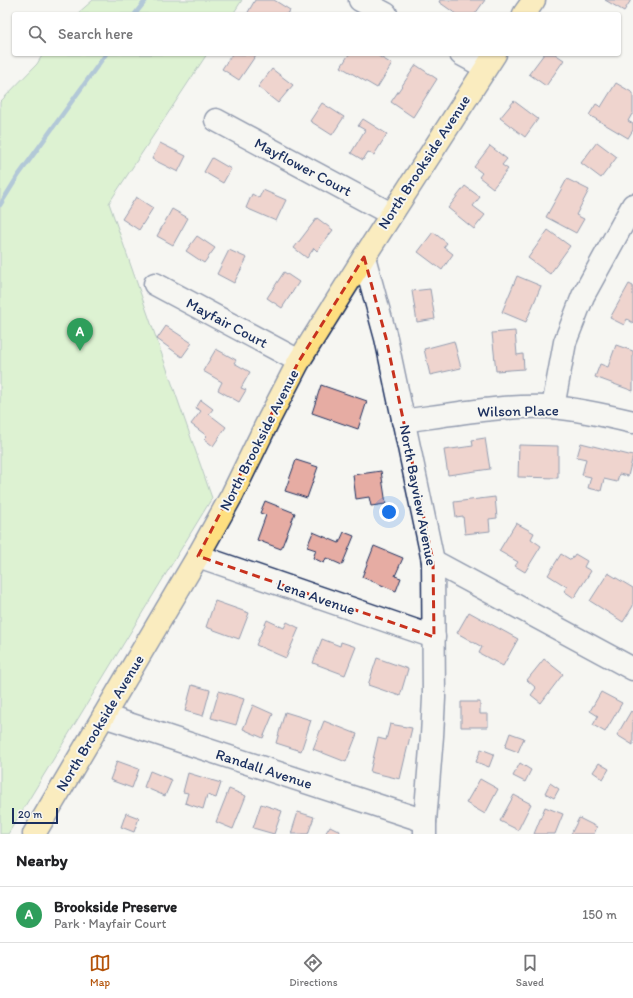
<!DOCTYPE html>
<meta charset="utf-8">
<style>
body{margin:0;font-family:Itim,sans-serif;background:#f6f6f6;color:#202124}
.scale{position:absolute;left:12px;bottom:10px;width:46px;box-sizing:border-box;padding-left:4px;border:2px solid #1b2f5e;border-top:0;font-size:11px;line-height:14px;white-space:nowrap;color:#1b2f5e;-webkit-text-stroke:3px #f6f6f2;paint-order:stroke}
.you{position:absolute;left:389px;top:512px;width:14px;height:14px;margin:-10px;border:3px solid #fff;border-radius:50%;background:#1a73e8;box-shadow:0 0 0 6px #1a73e833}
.badge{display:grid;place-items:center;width:26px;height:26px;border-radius:50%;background:#b45309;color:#fff;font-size:13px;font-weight:700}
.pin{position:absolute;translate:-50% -33px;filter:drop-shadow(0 1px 2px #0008)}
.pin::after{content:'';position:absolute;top:21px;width:14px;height:12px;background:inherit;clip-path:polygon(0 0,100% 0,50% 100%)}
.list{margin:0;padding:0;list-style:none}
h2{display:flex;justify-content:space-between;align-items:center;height:52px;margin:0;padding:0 16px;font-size:17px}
h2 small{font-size:13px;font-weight:400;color:#757577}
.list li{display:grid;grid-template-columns:26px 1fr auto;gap:12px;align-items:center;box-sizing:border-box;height:56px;padding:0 16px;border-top:1px solid #e0e0e0}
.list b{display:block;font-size:15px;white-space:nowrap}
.list p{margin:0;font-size:13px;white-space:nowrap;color:#757577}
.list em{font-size:13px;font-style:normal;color:#757577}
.icon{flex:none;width:22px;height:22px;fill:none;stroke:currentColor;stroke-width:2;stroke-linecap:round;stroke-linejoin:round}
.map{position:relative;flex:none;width:633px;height:834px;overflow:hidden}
.search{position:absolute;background:#fff;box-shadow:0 1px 3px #0004;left:12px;right:12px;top:12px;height:44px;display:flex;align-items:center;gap:10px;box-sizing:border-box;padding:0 14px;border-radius:4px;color:#757577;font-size:15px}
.sheet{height:108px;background:#fff}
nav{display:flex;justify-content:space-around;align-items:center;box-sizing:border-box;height:56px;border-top:1px solid #e0e0e0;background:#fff;font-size:11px;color:#757577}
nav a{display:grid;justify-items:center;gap:2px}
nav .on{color:#b45309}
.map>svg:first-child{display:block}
.green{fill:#bfedac;stroke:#6d8e85}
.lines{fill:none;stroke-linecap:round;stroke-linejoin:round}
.stream{stroke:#6190b6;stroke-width:4.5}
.building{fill:#e6aca3;stroke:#1b2f5e}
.minor-casing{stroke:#1b2f5e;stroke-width:25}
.major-casing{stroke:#1b2f5e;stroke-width:25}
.minor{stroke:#f6f6f2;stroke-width:22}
.major{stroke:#fedf80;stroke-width:22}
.marked{fill:none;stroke:#c8321e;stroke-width:3;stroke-dasharray:8 5;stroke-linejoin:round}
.labels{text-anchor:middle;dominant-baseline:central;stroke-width:4;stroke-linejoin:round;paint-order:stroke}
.street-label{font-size:15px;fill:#1b2f5e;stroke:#f6f6f2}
</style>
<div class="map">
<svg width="633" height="834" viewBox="0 0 633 834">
<rect width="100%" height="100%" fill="#f6f6f2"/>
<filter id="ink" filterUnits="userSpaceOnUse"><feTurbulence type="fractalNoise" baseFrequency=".025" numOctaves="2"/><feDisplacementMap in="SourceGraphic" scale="8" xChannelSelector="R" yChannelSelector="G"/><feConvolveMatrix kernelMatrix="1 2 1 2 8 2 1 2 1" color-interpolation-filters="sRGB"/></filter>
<g filter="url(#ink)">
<g class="green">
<path d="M93 0H242L233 14H77Z"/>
<path d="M43 54H207L109 203 212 498 8 834H0V102L37 64Z"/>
</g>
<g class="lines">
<g class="stream">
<path d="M135 14 146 0"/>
<path d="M0 205 18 176 106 54"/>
</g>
</g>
<g class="building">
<path d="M255 0H274L290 10 288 14H247Z"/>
<path d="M440 0H485L475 14H456L439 2Z"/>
<path d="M605 0H631L624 11Z"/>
<path d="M232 54 256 55 239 80 222 69Z"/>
<path d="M349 54H375L392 64 377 88 341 67Z"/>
<path d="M544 54H555L564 60 546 86 529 74Z"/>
<path d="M416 65 437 79 413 117 391 102Z"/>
<path d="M272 69 293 85 278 103 258 87Z"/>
<path d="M616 83 633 93V114H632L628 121 633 124V130L628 138 589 115 596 104 601 107Z"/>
<path d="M514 101 538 119 525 137 500 118Z"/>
<path d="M322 103 344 117 332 135 310 121Z"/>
<path d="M363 119 387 134 374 155 368 152 363 160 351 153 365 130 358 126Z"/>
<path d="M597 142 617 157 601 178 581 163Z"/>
<path d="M160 143 186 156 178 172 152 159Z"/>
<path d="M490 146 507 159 502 165 508 169 493 188 479 177 482 173 474 167Z"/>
<path d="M212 158 231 169 223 183 204 172Z"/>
<path d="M567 179 589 190 576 215 584 219 576 233 546 217Z"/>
<path d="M465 186 480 197 473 206 485 215 474 229 448 208Z"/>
<path d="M263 190 286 200 276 221 246 208 252 194 259 198Z"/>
<path d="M136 197 153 208 139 230 122 219Z"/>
<path d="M172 209 188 218 173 245 157 236Z"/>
<path d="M317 218 333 230 317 251 314 248 307 258 294 248Z"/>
<path d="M548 230 570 246 550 274 528 258Z"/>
<path d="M433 232 447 243 444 247 453 254 442 270 418 252Z"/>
<path d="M197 236 215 248 204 263 186 251Z"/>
<path d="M229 250 247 258 234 283 217 274Z"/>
<path d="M284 272 299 282 282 308 267 298Z"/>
<path d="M517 276 541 286 526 322 502 312Z"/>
<path d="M629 284 633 286V323L627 319 624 325 610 318Z"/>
<path d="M430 289 435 319 417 322 412 291Z"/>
<path d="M166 326 192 343 182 357 157 339Z"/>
<path d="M515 331 517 355 523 354 524 369 496 371 492 333Z"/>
<path d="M454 341 461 368 430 375 424 349Z"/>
<path d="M616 345 633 351V391L595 377 600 364 608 367Z"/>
<path d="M216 349 236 360 234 363 250 372 241 388 246 390 239 402 218 390 222 382 203 371Z"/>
<path d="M321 385 367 401 358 429 312 413Z"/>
<path d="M201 400 213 409 209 414 226 427 213 446 204 439 207 436 191 424 201 411 196 408Z"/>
<path d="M485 438 490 469 448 475 444 450 473 446 472 440Z"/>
<path d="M581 443 633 456 628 476 619 474 617 482 604 479 601 491 588 488 591 477 582 475 586 459 577 457Z"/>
<path d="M519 445 558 446V478L518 477Z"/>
<path d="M296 460 318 467 307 498 285 491Z"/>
<path d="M381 471 386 504 371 506 369 497 356 499 353 475Z"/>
<path d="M495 497 497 518 489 519 490 531 465 534 463 516 456 517 454 502Z"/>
<path d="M265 501 295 513 281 549 257 540 266 515 260 513Z"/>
<path d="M516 523 534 533 531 539 541 546 525 572 515 566 518 562 499 551Z"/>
<path d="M313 532 339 543 344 532 354 536 342 565 326 558 324 563 313 558 316 550 307 547Z"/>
<path d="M374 546 403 558 395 576 401 578 396 591 362 577Z"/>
<path d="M561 554 571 560 575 554 587 561 584 567 591 571 574 598 564 591 567 587 548 575Z"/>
<path d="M608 573 633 588V606L623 622 590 601Z"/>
<path d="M215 601 249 613 239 639 206 627Z"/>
<path d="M469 612 518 639 503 666 479 653 482 647 457 633Z"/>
<path d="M267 620 284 628 287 622 299 628 286 658 256 645Z"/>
<path d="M322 639 340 646 341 642 356 647 345 675 313 663Z"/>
<path d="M377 658 408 669 400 696 368 685Z"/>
<path d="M544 659 563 674 541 703 531 695 536 688 527 680Z"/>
<path d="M192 685 210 690 203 716 185 711Z"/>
<path d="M219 691 244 699 236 725 211 718Z"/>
<path d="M601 692 622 703 605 732 593 725 598 716 590 711Z"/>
<path d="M461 702H480V714H488V727H461Z"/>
<path d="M253 705 273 714 263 738 243 729Z"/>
<path d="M631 711 633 713V745L617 735Z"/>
<path d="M285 712 311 720 301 751 276 743Z"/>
<path d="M324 721 357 734 346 762 313 749Z"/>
<path d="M390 724 412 728 400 779 370 772 378 738 386 740Z"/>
<path d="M510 733 524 738 518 752 505 747Z"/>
<path d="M481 749 494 754 489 767 476 762Z"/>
<path d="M117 761 139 769 132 788 110 780Z"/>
<path d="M520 763 531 770 525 782 513 776Z"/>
<path d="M599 763 609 769 603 779 593 772Z"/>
<path d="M150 771 172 780 165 796 144 787Z"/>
<path d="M188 773 221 783 216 798 207 795 203 809 185 803 188 793 183 792Z"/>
<path d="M480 779 498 789 485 814 466 803Z"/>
<path d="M550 783 559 789 554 798 545 793Z"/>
<path d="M229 789 246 796 233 829 216 822Z"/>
<path d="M514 795 531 804 518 830 500 821Z"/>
<path d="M261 804 282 811 274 834 253 828Z"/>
<path d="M545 807 563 814 555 834H534Z"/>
<path d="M298 812 314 817 308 834H291Z"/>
<path d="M126 813 139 818 134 832 121 827Z"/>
<path d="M579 818 597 827 594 834H571Z"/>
<path d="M330 826 340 831 339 834H325Z"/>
</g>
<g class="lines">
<g class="minor-casing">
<g id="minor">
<path d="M360 0 386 14"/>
<path d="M461 54 485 67"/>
<path d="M216 120 391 214"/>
<path d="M364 257 386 338 433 561 434 698 432 736 425 821V834"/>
<path d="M155 284 299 361"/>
<path d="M553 407 565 342 583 296 633 205"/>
<path d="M403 421C453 414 502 405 552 407 577 409 608 416 633 422"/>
<path d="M198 556 434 637"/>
<path d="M433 561 633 669"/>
<path d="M104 716 425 821"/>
</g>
</g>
<g class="major-casing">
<g id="major">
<path d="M524 14 534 0"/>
<path d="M34 834 198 556 232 495 268 421 299 361 364 257 495 54"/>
</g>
</g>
<use href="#minor" class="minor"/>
<use href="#major" class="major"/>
</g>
</g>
<path d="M0 0H633V834H0ZM364 257 386 338 433 561 434 637 198 556 299 361Z" fill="#f6f6f2" fill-opacity=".55" fill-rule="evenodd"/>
<path class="marked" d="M364 257 386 338 433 561 434 637 198 556 299 361Z"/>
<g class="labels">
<g class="street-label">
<text transform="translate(424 162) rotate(-57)">North Brookside Avenue</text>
<text transform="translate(303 167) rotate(28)">Mayflower Court</text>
<text transform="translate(227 323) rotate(28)">Mayfair Court</text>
<text transform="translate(518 411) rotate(-1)">Wilson Place</text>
<text transform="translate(259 440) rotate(-63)">North Brookside Avenue</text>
<text transform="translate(418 495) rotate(79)">North Bayview Avenue</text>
<text transform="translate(316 597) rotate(19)">Lena Avenue</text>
<text transform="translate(100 723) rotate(-59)">North Brookside Avenue</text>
<text transform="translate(264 769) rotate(18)">Randall Avenue</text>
</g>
</g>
</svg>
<div class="scale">20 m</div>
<div class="you"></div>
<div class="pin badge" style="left:80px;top:351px;background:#2e9e5b">A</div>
<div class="search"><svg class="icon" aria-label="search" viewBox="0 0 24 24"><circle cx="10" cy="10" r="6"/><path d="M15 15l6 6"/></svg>Search here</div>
</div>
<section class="sheet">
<h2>Nearby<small></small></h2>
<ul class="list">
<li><span class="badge" style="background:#2e9e5b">A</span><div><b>Brookside Preserve</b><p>Park · Mayfair Court</p></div><em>150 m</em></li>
</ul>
</section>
<nav>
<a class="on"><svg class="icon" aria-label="map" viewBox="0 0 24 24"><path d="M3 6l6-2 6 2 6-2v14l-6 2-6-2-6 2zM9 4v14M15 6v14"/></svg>Map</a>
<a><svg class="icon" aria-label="directions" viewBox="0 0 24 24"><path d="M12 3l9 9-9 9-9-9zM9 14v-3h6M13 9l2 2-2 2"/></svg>Directions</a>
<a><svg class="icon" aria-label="saved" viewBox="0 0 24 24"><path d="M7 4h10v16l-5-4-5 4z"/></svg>Saved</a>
</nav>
